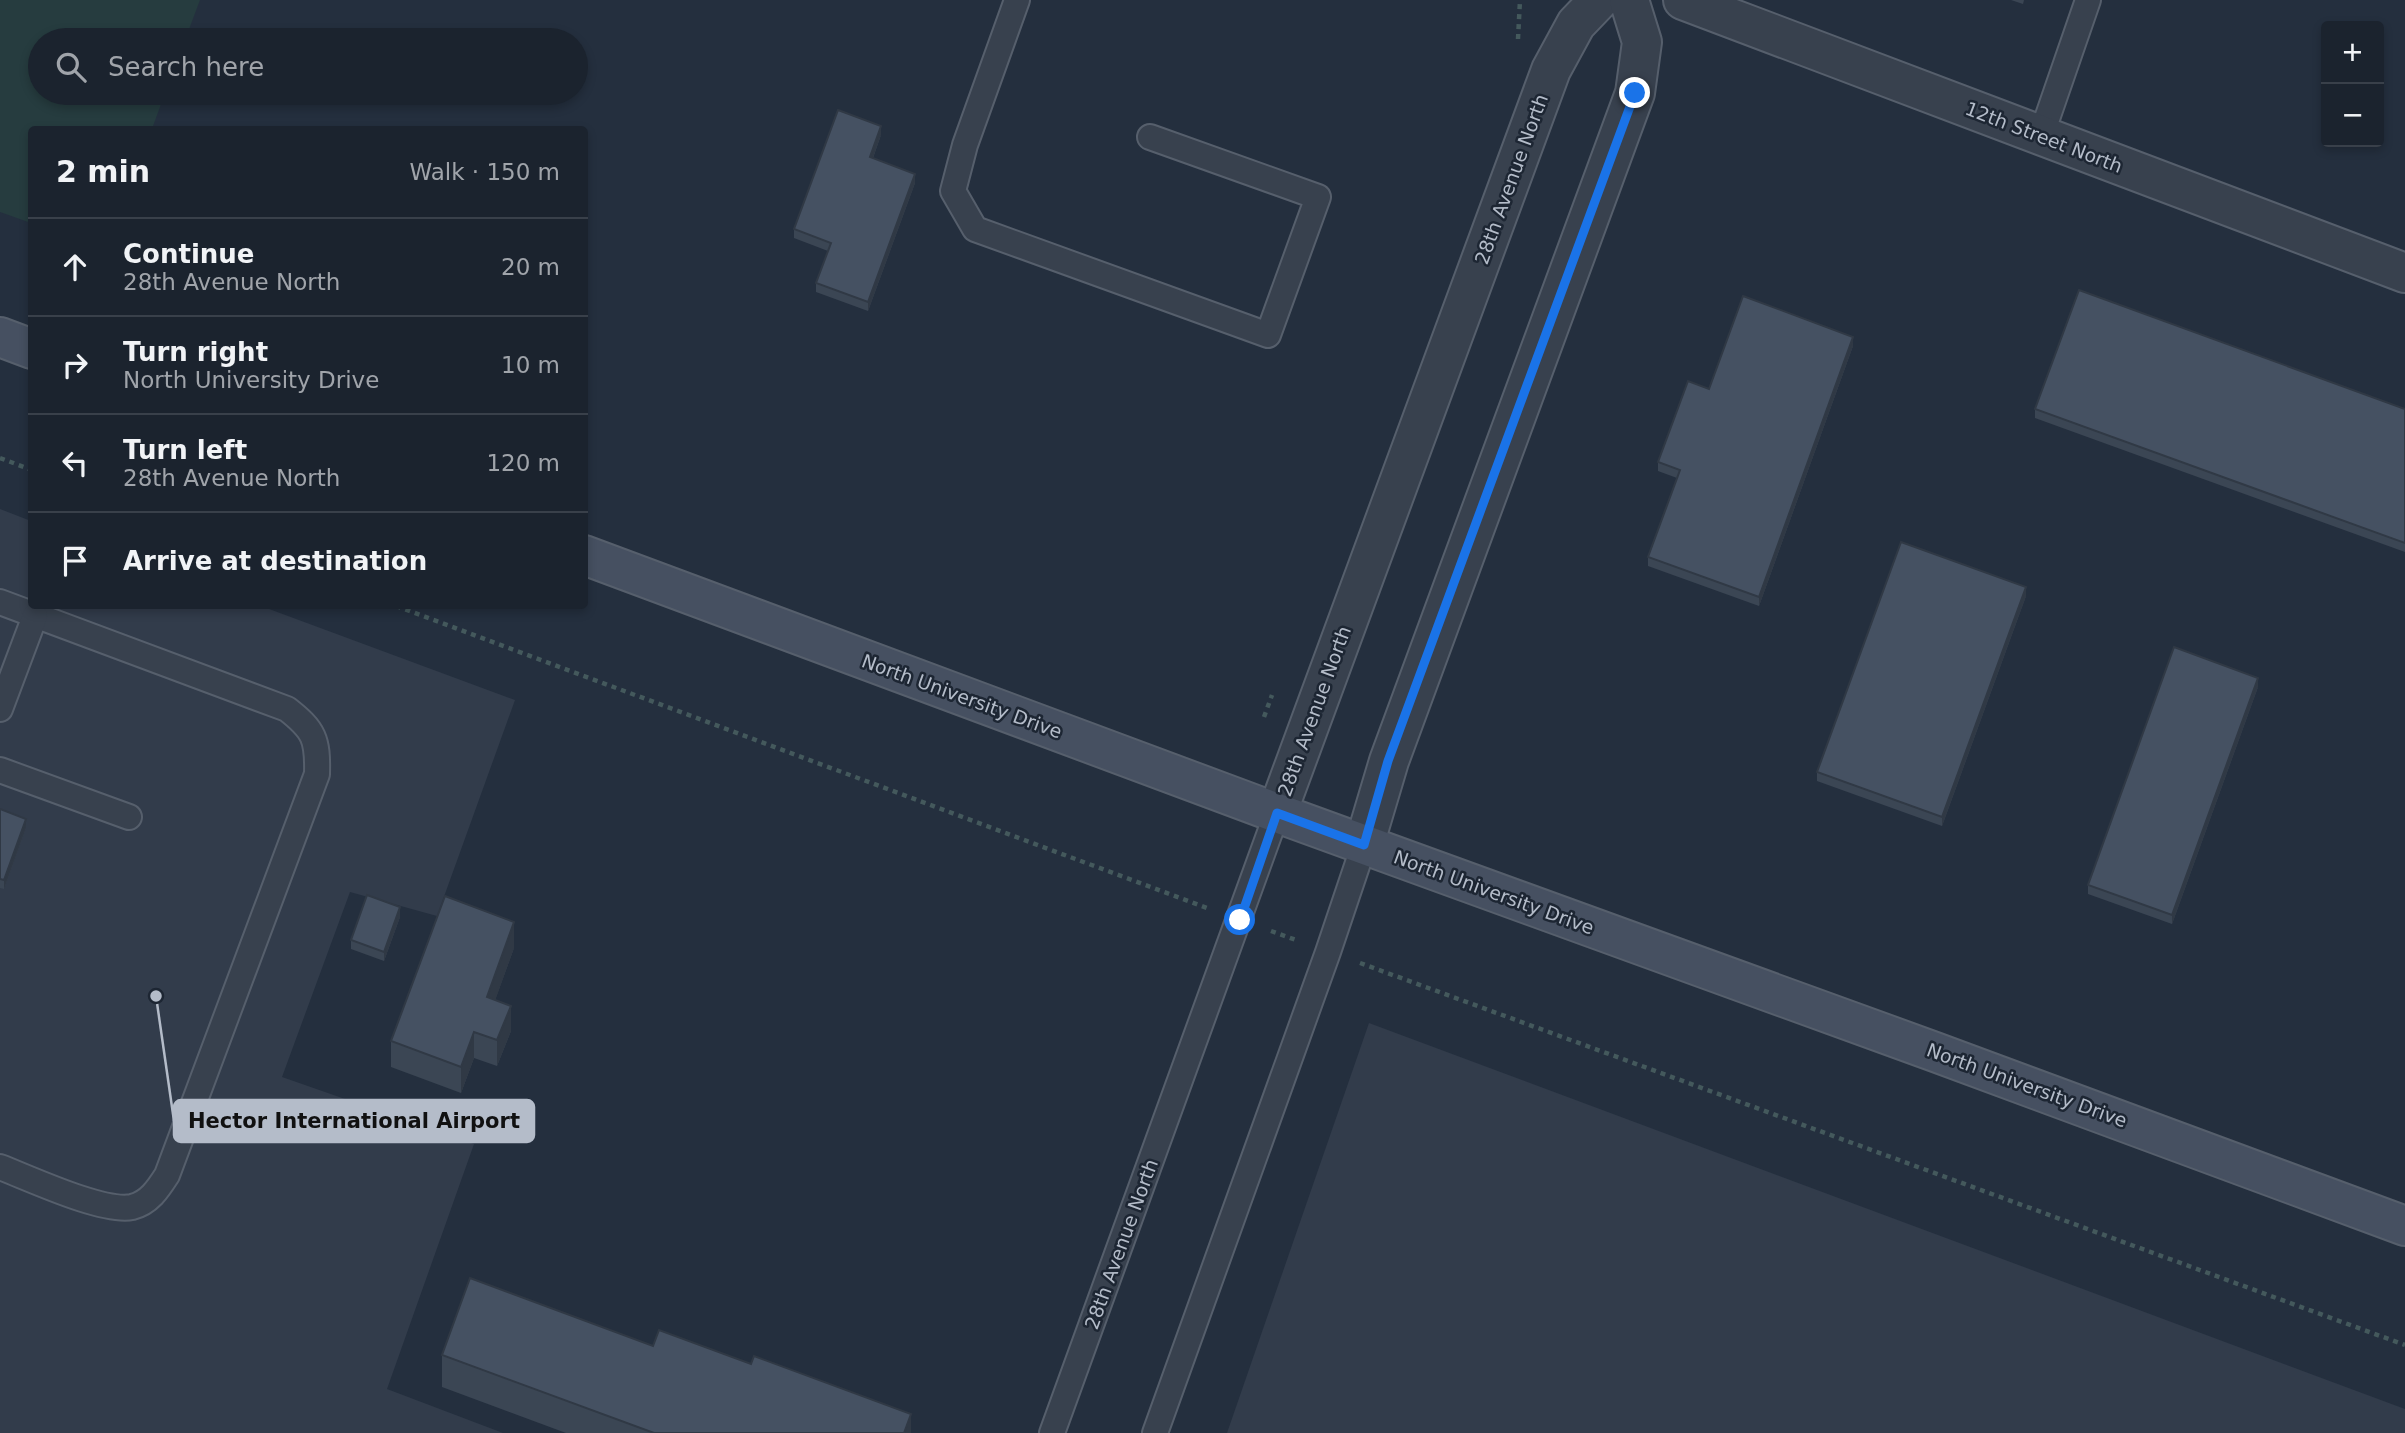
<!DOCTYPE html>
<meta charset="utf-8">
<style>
body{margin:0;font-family:"DejaVu Sans",sans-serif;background:#242b36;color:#f1f3f6}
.controls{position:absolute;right:21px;top:21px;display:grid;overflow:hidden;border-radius:7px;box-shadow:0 4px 10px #0003}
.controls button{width:63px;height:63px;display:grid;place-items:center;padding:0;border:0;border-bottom:2px solid #39404a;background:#1b232e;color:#f1f3f6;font:35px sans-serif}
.stop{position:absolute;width:21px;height:21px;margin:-16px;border:5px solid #1a73e8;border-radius:50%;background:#fff}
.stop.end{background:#1a73e8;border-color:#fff;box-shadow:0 2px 7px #0008}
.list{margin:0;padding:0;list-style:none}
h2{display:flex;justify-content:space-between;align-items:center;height:91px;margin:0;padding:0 28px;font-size:30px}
h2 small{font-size:23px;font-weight:400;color:#a0a4aa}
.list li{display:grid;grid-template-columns:46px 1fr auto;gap:21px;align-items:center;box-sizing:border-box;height:98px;padding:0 28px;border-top:2px solid #39404a}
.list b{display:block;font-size:26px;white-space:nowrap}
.list p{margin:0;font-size:23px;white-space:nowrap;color:#a0a4aa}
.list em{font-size:23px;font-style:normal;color:#a0a4aa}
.icon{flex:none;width:38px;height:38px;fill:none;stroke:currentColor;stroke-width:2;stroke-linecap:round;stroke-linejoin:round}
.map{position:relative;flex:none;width:2405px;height:1433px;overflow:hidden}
.search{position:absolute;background:#1b232e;box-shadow:0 4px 10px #0003;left:28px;top:28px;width:560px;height:77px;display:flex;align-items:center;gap:18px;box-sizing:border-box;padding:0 24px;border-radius:38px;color:#a0a4aa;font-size:26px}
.panel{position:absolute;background:#1b232e;box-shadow:0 4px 10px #0003;left:28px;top:126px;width:560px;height:483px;border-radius:7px}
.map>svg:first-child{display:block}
.airport{fill:#323c4b}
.green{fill:#263c3f}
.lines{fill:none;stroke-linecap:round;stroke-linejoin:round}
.lane-casing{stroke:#565f6c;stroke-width:28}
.street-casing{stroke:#565f6c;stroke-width:42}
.secondary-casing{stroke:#565f6c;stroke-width:42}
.path{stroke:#44595c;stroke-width:4.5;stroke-dasharray:5 5;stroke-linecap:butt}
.lane{stroke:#38414e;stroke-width:24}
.street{stroke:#38414e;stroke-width:38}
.secondary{stroke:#465061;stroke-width:38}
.wall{fill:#3b4654}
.shaded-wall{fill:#303945}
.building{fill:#455162;stroke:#303945;stroke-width:2}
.route{stroke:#1a73e8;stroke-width:9}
.labels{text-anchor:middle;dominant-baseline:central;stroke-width:5;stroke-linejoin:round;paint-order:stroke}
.street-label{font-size:19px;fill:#b4bcc9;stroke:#1d2633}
.leader{fill:none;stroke:#b4bcc9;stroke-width:2.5}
.callout-dot{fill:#b4bcc9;stroke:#1d2633;stroke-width:2.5}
.callout{fill:#b4bcc9;stroke:#b4bcc9;stroke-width:2.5}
.callout-label{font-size:21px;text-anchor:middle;font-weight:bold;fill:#111}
</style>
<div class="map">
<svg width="2405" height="1433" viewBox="0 0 2405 1433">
<rect width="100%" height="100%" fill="#242f3e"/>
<g class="airport">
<path d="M0 509 31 521 32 606H261L515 700 437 916 350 892 282 1077 474 1144 387 1389 503 1433H0Z"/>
<path d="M1369 1023 2405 1409V1433H1227Z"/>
</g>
<path class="green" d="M0 0H200L185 40H40V93H165L152 129 32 130 31 223 0 212Z"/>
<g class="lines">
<g class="lane-casing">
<g id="lane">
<path d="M1017 0 965 145 953 191 975 229 1268 335 1318 197 1150 137"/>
<path d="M2041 136 2088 0"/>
<path d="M0 602 287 709C314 730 318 739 317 774L167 1175C158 1189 149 1203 132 1207 103 1213 29 1178 0 1167"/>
<path d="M0 709 35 616"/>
<path d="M0 770 129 817"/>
<path d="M1052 1433 1277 813"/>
<path d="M1155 1433 1328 952 1364 845"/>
</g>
</g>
<g class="street-casing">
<g id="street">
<path d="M1683 0 2405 273"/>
<path d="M1277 813 1551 70 1576 24 1599 0"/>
<path d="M1364 845 1389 761 1635 93 1642 42 1629 0"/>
</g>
</g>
<g class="secondary-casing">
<g id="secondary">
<path d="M0 337 32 349"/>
<path d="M584 555 1277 813 1935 1052 2405 1226"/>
</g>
</g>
<g class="path">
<path d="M1518 39 1520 0"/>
<path d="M0 458 32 470"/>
<path d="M396 606 1207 908"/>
<path d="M1264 717 1272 695"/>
<path d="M1271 931 1296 940"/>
<path d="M1360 963 2405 1345"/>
</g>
<use href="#lane" class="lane"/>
<use href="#street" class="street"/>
<use href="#secondary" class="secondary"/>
</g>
<g class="wall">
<path d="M2011 0H2024L2023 4Z"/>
<path d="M881 135 873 158 915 183 868 311 816 292V283L828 251 794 238V229Z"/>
<path d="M1853 346 1759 606 1648 566V557L1677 478 1658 471V462L1709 389Z"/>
<path d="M2035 409H2405V552L2035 418Z"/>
<path d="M2026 596 1942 826 1817 781V772Z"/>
<path d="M2258 687 2172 924 2088 894V885Z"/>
<path d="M0 809 26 828 4 889 0 888Z"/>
<path d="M400 917 384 961 351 949V940Z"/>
<path d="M514 948 495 1000 511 1031 497 1066 474 1058 461 1093 391 1067V1041Z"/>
<path d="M653 1346 911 1433H566L442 1387V1355Z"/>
</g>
<g class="shaded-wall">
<path d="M881 126V135L870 166V157Z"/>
<path d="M915 174V183L868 311V302Z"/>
<path d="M1853 337V346L1759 606V597Z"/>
<path d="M2026 587V596L1942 826V817Z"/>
<path d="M2258 678V687L2172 924V915Z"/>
<path d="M26 819V828L4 889V880Z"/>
<path d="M400 907V917L384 961V952Z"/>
<path d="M514 922V948L487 1023V997Z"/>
<path d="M511 1006V1031L497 1066V1040Z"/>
<path d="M474 1032V1058L461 1093V1067Z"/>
<path d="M911 1414V1433H904Z"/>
</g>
<g class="building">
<path d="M838 110 881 126 870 157 915 174 868 302 816 283 831 243 794 229Z"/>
<path d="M2079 290 2405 409V543L2035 409Z"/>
<path d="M1743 296 1853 337 1759 597 1648 557 1680 470 1658 462 1688 381 1709 389Z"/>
<path d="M1901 542 2026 587 1942 817 1817 772Z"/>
<path d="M2174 647 2258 678 2172 915 2088 885Z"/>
<path d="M0 809 26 819 4 880 0 879Z"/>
<path d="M367 895 400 907 384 952 351 940Z"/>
<path d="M445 896 514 922 487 997 511 1006 497 1040 474 1032 461 1067 391 1041Z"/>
<path d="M470 1278 653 1346 659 1330 751 1364 754 1356 911 1414 904 1433H654L442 1355Z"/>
</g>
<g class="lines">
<path class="route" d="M1240 920 1277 813 1364 845 1388 761 1635 93"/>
</g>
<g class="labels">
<g class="street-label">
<text transform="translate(2044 137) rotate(21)">12th Street North</text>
<text transform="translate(1511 179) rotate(-70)">28th Avenue North</text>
<text transform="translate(962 696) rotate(20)">North University Drive</text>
<text transform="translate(1314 711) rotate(-70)">28th Avenue North</text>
<text transform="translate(1494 892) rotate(20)">North University Drive</text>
<text transform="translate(2027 1085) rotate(20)">North University Drive</text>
<text transform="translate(1121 1244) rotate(-70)">28th Avenue North</text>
</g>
</g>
<path class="leader" d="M156 996L174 1121"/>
<circle class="callout-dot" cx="156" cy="996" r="7"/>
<rect class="callout" x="174" y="1100" width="360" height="42" rx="7"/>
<g class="callout-label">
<text x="354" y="1128">Hector International Airport</text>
</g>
</svg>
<div class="controls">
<button>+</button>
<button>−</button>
</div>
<div class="stop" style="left:1240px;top:920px"></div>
<div class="stop end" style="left:1635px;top:93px"></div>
<div class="search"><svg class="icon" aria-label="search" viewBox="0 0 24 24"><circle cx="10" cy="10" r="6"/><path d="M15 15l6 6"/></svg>Search here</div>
<section class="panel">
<h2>2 min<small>Walk · 150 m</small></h2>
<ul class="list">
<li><svg class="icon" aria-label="ahead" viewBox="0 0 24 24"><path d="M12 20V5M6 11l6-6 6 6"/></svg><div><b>Continue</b><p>28th Avenue North</p></div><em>20 m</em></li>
<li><svg class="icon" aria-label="right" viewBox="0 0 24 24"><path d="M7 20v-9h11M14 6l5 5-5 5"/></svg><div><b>Turn right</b><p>North University Drive</p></div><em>10 m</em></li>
<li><svg class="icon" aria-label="left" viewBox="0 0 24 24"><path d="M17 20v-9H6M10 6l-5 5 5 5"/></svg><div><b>Turn left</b><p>28th Avenue North</p></div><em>120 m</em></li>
<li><svg class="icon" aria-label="arrive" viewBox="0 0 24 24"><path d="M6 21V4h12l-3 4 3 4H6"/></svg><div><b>Arrive at destination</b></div></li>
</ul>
</section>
</div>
